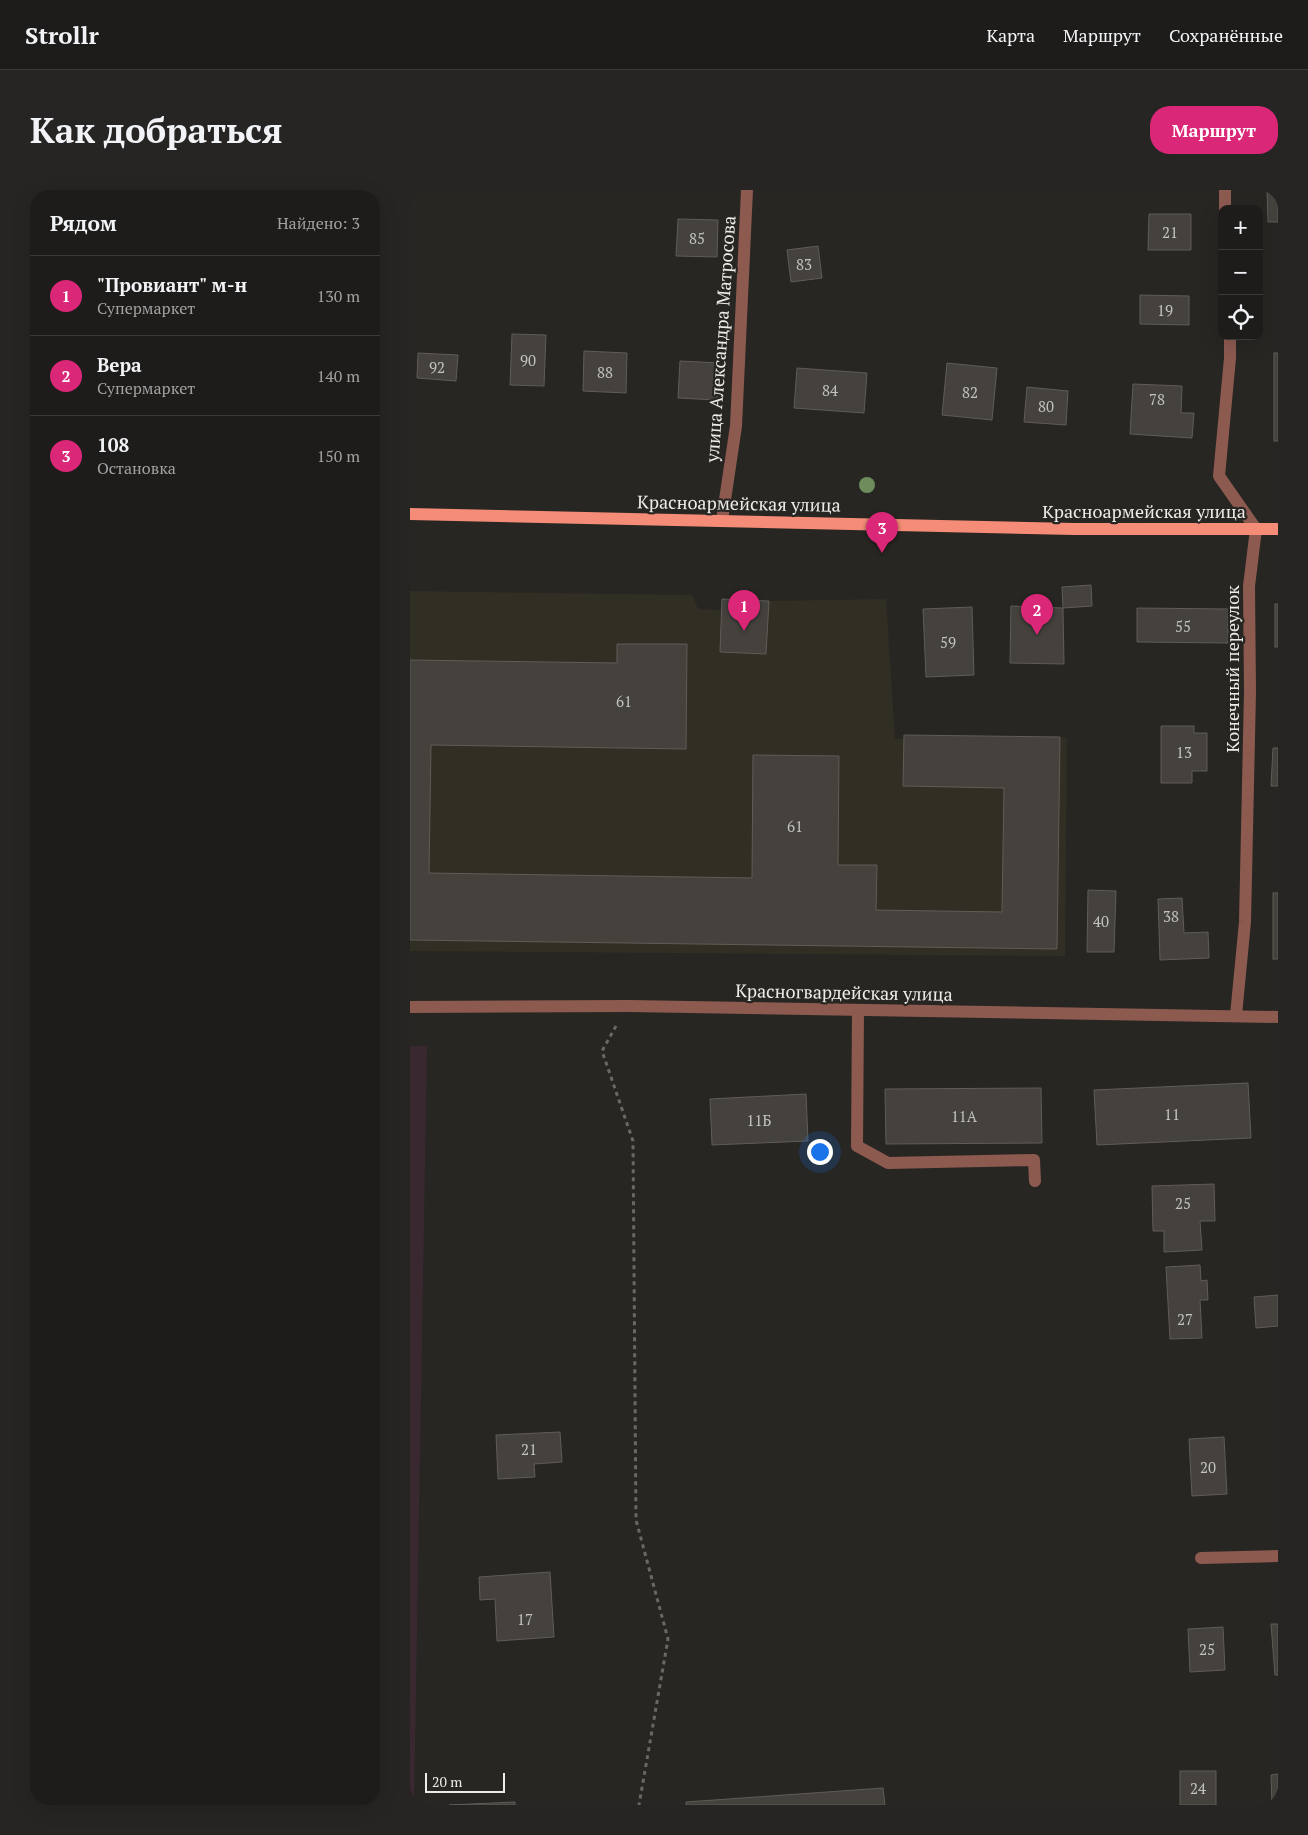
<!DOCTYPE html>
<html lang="ru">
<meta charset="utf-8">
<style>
body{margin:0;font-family:"PT Serif",serif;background:#262523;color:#f1f3f6}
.controls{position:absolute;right:15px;top:15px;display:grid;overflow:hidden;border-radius:10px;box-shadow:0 5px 20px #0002}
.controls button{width:45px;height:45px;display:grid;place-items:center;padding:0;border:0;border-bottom:1px solid #3c3a39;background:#1e1c1a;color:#f1f3f6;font:25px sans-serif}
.scale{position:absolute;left:15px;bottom:12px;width:80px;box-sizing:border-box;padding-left:5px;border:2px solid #edece9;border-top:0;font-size:14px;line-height:18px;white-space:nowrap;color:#edece9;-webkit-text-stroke:4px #282622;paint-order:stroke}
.you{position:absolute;left:409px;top:961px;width:18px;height:18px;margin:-12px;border:4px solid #fff;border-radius:50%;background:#1a73e8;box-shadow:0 0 0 8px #1a73e833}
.badge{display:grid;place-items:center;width:32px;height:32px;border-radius:50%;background:#db2777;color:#fff;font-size:16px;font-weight:700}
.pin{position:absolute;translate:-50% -41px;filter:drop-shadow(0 1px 2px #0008)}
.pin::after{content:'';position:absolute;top:26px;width:18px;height:15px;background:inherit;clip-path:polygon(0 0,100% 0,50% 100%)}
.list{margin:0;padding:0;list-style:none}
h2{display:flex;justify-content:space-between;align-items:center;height:65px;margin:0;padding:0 20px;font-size:21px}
h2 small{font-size:16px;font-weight:400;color:#a1a1a2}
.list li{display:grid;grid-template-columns:32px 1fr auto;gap:15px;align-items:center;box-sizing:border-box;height:80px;padding:0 20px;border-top:1px solid #3c3a39}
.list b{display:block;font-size:19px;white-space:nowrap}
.list p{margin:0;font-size:16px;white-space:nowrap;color:#a1a1a2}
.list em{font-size:16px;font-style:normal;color:#a1a1a2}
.icon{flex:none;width:28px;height:28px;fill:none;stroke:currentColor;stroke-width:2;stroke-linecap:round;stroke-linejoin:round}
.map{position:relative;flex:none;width:868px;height:1615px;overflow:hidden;border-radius:20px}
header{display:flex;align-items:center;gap:30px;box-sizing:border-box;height:70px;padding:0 25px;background:#1e1c1a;border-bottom:1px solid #3c3a39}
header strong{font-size:24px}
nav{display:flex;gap:28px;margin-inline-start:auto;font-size:18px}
.intro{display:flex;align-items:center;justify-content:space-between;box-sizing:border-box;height:120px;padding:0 30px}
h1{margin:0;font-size:35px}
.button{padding:12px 22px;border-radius:20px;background:#db2777;color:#fff;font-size:18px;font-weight:700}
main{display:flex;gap:30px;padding:0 30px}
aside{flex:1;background:#1e1c1a;border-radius:20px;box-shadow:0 5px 20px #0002}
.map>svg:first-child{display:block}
.built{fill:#312e24}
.education{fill:#392830}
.building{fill:#45423e;stroke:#605c58}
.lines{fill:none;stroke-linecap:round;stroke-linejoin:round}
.path{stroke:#6a6864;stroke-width:3;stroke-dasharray:4 4;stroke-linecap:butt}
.minor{stroke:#8d5a50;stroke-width:12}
.major{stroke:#f48c77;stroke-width:12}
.tree{fill:#6e8c5c}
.labels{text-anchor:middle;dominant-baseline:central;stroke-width:4.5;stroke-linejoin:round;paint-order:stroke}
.number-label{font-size:15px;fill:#c3c2be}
.street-label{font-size:18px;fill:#edece9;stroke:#282622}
</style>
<header>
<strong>Strollr</strong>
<nav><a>Карта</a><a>Маршрут</a><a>Сохранённые</a></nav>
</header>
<div class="intro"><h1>Как добраться</h1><a class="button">Маршрут</a></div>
<main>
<aside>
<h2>Рядом<small>Найдено: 3</small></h2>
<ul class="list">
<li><span class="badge">1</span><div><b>&quot;Провиант&quot; м-н</b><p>Супермаркет</p></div><em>130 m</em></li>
<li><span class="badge">2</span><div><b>Вера</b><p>Супермаркет</p></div><em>140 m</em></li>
<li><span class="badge">3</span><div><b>108</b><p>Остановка</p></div><em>150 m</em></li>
</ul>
</aside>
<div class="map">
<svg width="868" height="1615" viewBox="0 0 868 1615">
<rect width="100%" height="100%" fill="#282622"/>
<path class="built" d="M0 401 282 405 288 419 311 420 310 462 356 464 359 411 476 409 485 549 657 548 655 766 0 761Z"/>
<path class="education" d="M0 856H17L4 1615H0Z"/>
<g class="building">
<path d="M857 0H868V32H858Z"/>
<path d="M739 24H781V60H738Z"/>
<path d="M268 29 308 30 307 67 266 66Z"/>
<path d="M408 56 412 88 381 92 377 60Z"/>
<path d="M730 105 779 106V135L730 134Z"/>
<path d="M102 144 136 145 134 196 100 195Z"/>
<path d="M174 161 217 163 216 203 173 201Z"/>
<path d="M8 163 48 165 46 191 7 188Z"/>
<rect x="864" y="163" width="4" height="88"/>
<path d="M270 171 310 173 307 210 268 208Z"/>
<path d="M537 173 587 178 582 230 532 225Z"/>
<path d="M387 178 457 183 454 223 384 218Z"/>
<path d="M723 194 772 196 771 223H784L782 248 720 244Z"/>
<path d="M617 197 658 201 656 235 614 232Z"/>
<path d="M681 395 682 416 653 418 652 397Z"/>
<path d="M312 409 359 411 356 464 310 462Z"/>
<rect x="865" y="414" width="3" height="43"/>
<path d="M601 416 653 418 654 474 600 473Z"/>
<path d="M562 417 564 485 516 487 513 419Z"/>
<path d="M727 418 818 419V453L727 452Z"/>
<path d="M207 454H277L276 559 21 555 19 683 342 688 343 565 429 566 428 675H467L466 720 592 722 594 598 493 596 494 545 650 547 647 759 0 750V470L207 473Z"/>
<path d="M751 536H784V543H797V581H782V593H751Z"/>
<path d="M863 558H868V596H861Z"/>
<path d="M678 700 706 701 704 762H677Z"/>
<rect x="863" y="703" width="5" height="66"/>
<path d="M772 708 774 743 798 742 799 768 750 770 748 709Z"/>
<path d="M838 893 841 948 687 955 684 900Z"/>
<path d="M631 898 632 953 476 954 475 899Z"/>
<path d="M396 904 398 951 302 955 300 909Z"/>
<path d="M804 994 805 1031H790L792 1060 754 1062V1041H743L742 996Z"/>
<path d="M790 1075 791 1091 797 1090 798 1110H790L792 1148 760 1149 756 1077Z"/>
<path d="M868 1105V1136L846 1138 844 1107Z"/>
<path d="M150 1242 152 1272 124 1274 125 1287 88 1289 86 1245Z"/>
<path d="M814 1247 817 1304 782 1306 779 1249Z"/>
<path d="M140 1382 144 1447 87 1451 85 1409 70 1410 69 1387Z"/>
<path d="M861 1434H868V1485H865Z"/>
<path d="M813 1437 815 1480 780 1482 778 1439Z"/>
<rect x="770" y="1581" width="36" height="34"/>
<path d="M868 1584V1615H862L861 1585Z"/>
<path d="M473 1598 475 1615H276V1612Z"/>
<path d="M105 1612V1615H39Z"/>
</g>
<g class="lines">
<path class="path" d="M206 836 192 861 223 951 226 1330 258 1449 229 1615"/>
<g class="minor">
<path d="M815 0V19"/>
<path d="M820 146V168L809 286 846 339 839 396 840 502 835 732 826 825"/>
<path d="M312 330 326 236 337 0"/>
<path d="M0 817 219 816 868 827"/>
<path d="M448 821 447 956 478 973 624 970 625 991"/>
<path d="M791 1368 868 1366"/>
</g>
<path class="major" d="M0 324 664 339H868"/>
</g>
<circle class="tree" cx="457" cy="295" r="8"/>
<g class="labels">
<g class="number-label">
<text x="760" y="42">21</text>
<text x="287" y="48">85</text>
<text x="394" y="74">83</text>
<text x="755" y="120">19</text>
<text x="118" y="170">90</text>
<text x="27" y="177">92</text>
<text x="195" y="182">88</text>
<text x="420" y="200">84</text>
<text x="560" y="202">82</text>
<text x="747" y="209">78</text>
<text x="636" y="216">80</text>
<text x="773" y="436">55</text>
<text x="538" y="452">59</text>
<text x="214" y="511">61</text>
<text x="774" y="562">13</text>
<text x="385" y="636">61</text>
<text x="761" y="726">38</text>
<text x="691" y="731">40</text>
<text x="762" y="924">11</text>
<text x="554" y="926">11А</text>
<text x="349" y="930">11Б</text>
<text x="773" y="1013">25</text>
<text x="775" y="1129">27</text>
<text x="119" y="1259">21</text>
<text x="798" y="1277">20</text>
<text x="115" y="1429">17</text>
<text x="797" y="1459">25</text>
<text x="788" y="1598">24</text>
</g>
<g class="street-label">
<text transform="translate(310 149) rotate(-86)">улица Александра Матросова</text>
<text transform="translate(329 313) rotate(1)">Красноармейская улица</text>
<text x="734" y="321">Красноармейская улица</text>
<text transform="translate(822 479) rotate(-90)">Конечный переулок</text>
<text transform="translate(434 802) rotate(1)">Красногвардейская улица</text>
</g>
</g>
</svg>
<div class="controls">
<button>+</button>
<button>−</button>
<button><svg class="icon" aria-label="locate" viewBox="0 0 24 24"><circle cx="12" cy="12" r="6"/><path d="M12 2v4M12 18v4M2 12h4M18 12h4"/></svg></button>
</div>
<div class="scale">20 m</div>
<div class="you"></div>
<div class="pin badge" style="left:334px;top:441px">1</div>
<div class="pin badge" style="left:627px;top:445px">2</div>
<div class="pin badge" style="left:472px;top:363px">3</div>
</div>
</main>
